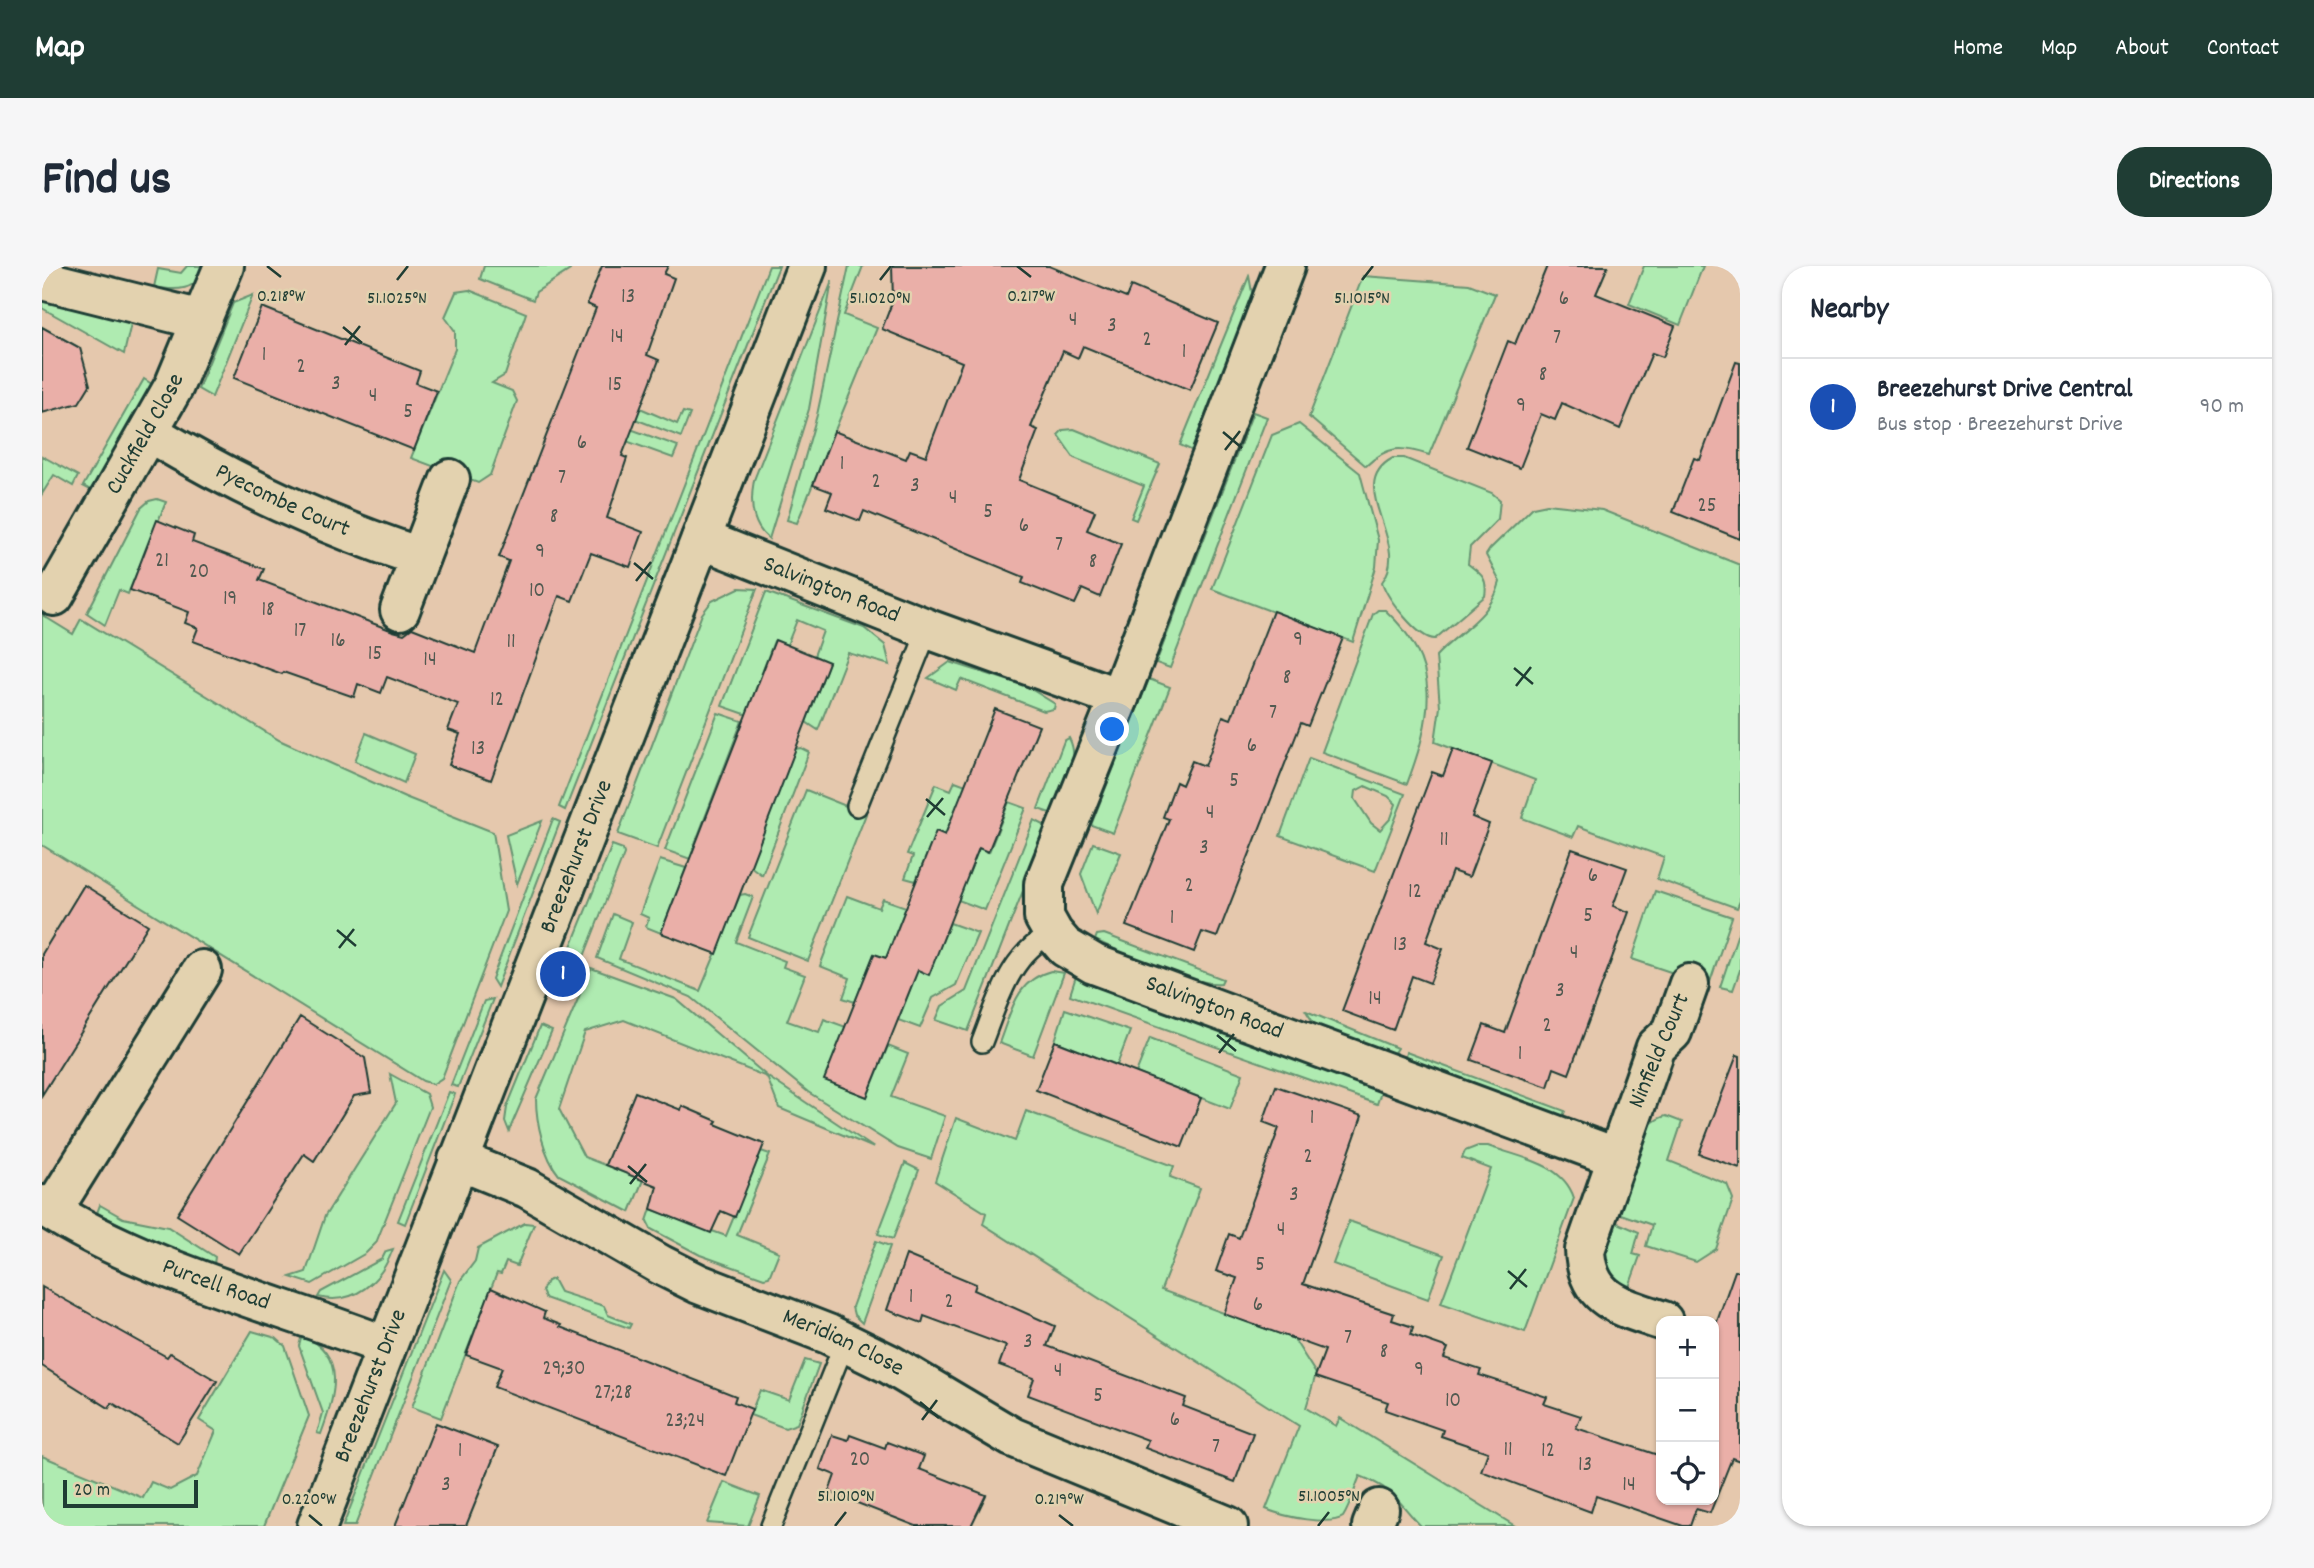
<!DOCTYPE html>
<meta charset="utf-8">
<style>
body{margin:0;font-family:Dekko,sans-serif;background:#f6f6f7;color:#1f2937}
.controls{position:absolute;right:21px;bottom:21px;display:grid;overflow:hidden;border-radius:14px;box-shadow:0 2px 5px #0004}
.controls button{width:63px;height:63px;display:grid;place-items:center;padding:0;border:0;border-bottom:2px solid #e0e1e3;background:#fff;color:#1f2937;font:35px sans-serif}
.scale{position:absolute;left:21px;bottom:18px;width:135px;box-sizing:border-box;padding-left:7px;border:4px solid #1f3d34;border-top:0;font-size:19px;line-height:24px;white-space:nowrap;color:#1f3d34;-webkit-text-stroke:5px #e3d2af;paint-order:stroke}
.you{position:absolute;left:1071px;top:464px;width:24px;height:24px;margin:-18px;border:5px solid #fff;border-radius:50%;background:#1a73e8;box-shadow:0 0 0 10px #1a73e833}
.badge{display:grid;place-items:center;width:46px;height:46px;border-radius:50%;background:#1f3d34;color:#fff;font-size:23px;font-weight:700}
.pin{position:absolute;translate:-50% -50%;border:4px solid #fff;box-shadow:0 2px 7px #0006}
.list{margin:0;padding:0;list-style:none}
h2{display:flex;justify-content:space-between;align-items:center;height:91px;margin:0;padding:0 28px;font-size:30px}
h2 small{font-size:23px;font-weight:400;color:#747a83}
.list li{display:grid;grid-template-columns:46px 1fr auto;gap:21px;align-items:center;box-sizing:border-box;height:98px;padding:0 28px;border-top:2px solid #e0e1e3}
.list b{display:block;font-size:26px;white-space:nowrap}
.list p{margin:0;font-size:23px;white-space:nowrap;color:#747a83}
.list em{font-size:23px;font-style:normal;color:#747a83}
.icon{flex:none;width:38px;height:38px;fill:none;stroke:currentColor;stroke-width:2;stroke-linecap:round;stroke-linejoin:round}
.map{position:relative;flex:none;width:1698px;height:1260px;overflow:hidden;border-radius:28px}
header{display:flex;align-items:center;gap:42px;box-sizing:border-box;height:98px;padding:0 35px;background:#1f3d34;color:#fff}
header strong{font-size:33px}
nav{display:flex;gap:38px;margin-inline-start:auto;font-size:24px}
.intro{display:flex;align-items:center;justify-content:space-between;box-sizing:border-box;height:168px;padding:0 42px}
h1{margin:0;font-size:49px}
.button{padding:18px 32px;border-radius:28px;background:#1f3d34;color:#fff;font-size:24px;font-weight:700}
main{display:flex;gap:42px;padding:0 42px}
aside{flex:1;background:#fff;border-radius:28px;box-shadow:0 2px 5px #0004}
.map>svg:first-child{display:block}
.green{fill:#afebb1;stroke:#679472;stroke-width:2;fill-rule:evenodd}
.building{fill:#eaafa8;stroke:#1f3d34;stroke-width:2}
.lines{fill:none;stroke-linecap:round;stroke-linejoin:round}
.lane-casing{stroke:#1f3d34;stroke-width:24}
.street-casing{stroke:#1f3d34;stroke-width:44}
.secondary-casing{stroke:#1f3d34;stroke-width:44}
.lane{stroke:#e3d2af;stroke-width:19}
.street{stroke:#e3d2af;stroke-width:38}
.secondary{stroke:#e3d2af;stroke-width:38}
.ticks{fill:none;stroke:#1f3d34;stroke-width:2.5}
.labels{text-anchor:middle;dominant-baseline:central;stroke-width:5;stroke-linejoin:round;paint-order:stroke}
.number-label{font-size:21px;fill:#525a51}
.street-label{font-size:24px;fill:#1f3d34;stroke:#e3d2af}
.ticks-label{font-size:18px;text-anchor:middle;fill:#1f3d34;stroke:#e3d2af;stroke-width:5;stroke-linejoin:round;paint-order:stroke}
</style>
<header>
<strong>Map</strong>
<nav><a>Home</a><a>Map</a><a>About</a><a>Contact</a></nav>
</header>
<div class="intro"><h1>Find us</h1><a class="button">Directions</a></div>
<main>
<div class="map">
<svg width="1698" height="1260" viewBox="0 0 1698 1260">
<rect width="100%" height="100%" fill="#e5c8ad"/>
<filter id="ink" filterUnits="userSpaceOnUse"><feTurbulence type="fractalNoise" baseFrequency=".0143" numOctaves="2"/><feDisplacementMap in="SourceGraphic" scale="14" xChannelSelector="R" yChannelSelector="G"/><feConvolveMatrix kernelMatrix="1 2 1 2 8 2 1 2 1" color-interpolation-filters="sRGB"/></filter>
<g filter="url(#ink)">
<g class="green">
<path d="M145 0H164C155 26 134 25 112 21L116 3 139 7Z"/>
<path d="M442 0H529L528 4 494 26 491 34 438 13Z"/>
<path d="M727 0H737L523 544 517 541Z"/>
<path d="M807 0H821L802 49 835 62 755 257 745 254 775 149Z"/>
<path d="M1602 0H1661L1638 59 1587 38Z"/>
<path d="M1207 10 1212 37 1153 186 1138 179Z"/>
<path d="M1321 10 1427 18 1453 28 1387 189C1359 180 1346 179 1324 200L1267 151Z"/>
<path d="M790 15 767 143 727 273C708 258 708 235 712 214Z"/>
<path d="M427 24 484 47 463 109 450 117 470 125 475 135 448 209 436 217 369 192 413 83V65L403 51 414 26Z"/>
<path d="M211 29 170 131 156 123 191 37Z"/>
<path d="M0 33 90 53 82 88 0 42Z"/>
<path d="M102 113 113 120 52 226 41 220Z"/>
<path d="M598 142 635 158 641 146 648 148 639 171 570 144Z"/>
<path d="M1211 146 1225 151 1128 402 1114 397Z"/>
<path d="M566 155 636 180 631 192 562 167Z"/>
<path d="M1257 158 1318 207 1329 248 1336 274 1334 301 1311 376 1170 323 1230 169Z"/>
<path d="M1032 163 1118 198 1094 254 1089 252 1102 220 1032 192 1016 169 1021 164Z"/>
<path d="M0 190 36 210 31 220 12 209 0 228Z"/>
<path d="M1351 192H1362L1450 227 1458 234 1456 253 1428 281 1426 298C1439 308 1446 312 1443 330L1393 373C1376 373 1345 332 1340 316 1371 277 1300 219 1351 192Z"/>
<path d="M115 233 124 236 86 328 77 324 63 359 45 347 99 242 107 235Z"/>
<path d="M1505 238 1560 244 1698 299V635L1695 642 1615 613 1622 591 1536 560 1531 571 1480 552 1493 514 1393 476 1398 441 1394 390C1417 365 1449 351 1458 316L1444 289 1448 283 1491 241Z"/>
<path d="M697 322 715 323 615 582 576 568 660 348 670 335Z"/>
<path d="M724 326 822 362 843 379 848 399 806 387 776 464 764 456 787 396 772 390 781 365 755 354 745 379 732 375 709 436 726 456 680 440Z"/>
<path d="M1336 344H1343C1402 397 1390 451 1365 518L1280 486 1331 348Z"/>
<path d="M0 349 31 368 39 353 237 474 363 531 451 566 464 645 400 812 391 818 381 815 0 579Z"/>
<path d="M908 396 984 420 1013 438 1012 443 1002 445 919 413 914 424 886 412Z"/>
<path d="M1107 413 1128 421 1071 567 1049 559Z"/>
<path d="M676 447 700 455 651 583 671 591 668 600 623 584Z"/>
<path d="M324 467 373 488 362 517 313 495Z"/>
<path d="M1027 472C1040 496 1021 524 1011 548L996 543 1022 475Z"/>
<path d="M759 482 767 486 720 609 708 600 753 483Z"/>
<path d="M1267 492 1363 528 1333 605 1238 570ZM1323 520 1346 530 1354 538 1349 552 1338 564 1329 557 1313 533 1314 525Z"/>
<path d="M913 515 924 519 903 569 894 566 874 615 863 612 871 590 865 588 894 518 909 524Z"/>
<path d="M764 524 824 548 766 695 706 671Z"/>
<path d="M967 536 984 542 943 644 916 634 937 582 947 586Z"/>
<path d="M511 553 518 556 455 721 450 713Z"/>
<path d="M992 554 1006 561 926 765 894 754 900 740 924 725Z"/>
<path d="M500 555 475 618 464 569Z"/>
<path d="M1051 577 1079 587 1054 648 1039 608Z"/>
<path d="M570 579 581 583 582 588 541 693 526 688Z"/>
<path d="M618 594 644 602 619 667 604 661 607 652 598 648Z"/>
<path d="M1613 625 1690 651 1667 719 1590 693Z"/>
<path d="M703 628 711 631 694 676 743 695 741 701 763 709 745 755 777 766 782 753 804 761 783 814 825 831 846 780 866 788 849 831 903 850 889 893 856 882 766 826 649 731 555 692 571 648 590 656 577 693 658 725 698 629Z"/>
<path d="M805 630 837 642 841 633 864 641 844 692 832 688 813 736 801 732 808 712 778 700Z"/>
<path d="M908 657 936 667 914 719 891 732 878 762 856 754 876 704 886 708Z"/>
<path d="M1698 661V704L1691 724 1678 721Z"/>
<path d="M1062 668 1181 713 1179 717C1151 720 1080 687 1053 674L1055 669Z"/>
<path d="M549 702 634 733 726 811 832 882 737 842 725 811 582 754 543 766 517 843 542 891 601 914 588 946 517 909C502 891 494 856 494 833Z"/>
<path d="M1009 705 1022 707 991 790 957 777C969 746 974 714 1009 705Z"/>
<path d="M1035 707 1339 826 1335 838 1028 729Z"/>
<path d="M451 733 416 821 409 819 442 735Z"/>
<path d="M1023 743 1088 765 1075 799 1013 775Z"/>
<path d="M1264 745 1355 782 1349 791 1276 764Z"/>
<path d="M498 760 510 765 467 865 463 855 465 841Z"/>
<path d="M1108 772 1201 808 1188 843 1094 807Z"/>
<path d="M1364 786 1523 845 1520 853 1362 797Z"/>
<path d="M348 808 384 828 388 841 334 977 324 987 270 1018 248 1011 264 1006 283 950 354 837Z"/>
<path d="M407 826 413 828 363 958 356 955Z"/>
<path d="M984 845 1132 900 1128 911 1158 922 1119 1024 1252 1073 1274 1108 1264 1142 1294 1160 1298 1152 1473 1260H1379C1355 1235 1354 1224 1318 1210 1312 1223 1309 1239 1301 1251 1287 1260 1242 1251 1224 1243L1257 1160 941 958 944 947 893 915 914 852 973 875Z"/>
<path d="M1624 850 1640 856 1627 895 1685 918 1691 933 1674 983 1654 996 1604 980 1610 959 1570 945C1581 914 1590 858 1624 850Z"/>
<path d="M1436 880H1446C1477 891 1521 897 1532 932L1483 1066 1399 1037 1449 903 1420 892 1423 885Z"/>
<path d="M719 885 728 888 695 969 737 986 727 1011 722 1012 658 989 609 963 605 955 609 943 684 970Z"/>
<path d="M863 897 877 904 851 973 836 968Z"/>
<path d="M58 939 81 952 126 961 173 991 172 998 130 984 55 947Z"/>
<path d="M1567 953 1597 966 1591 988 1598 990 1587 1021 1574 1016 1560 994Z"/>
<path d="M1307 955 1402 989 1386 1033 1291 998Z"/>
<path d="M483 957 492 958 475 1000 464 996 459 1008 455 1007 399 1152 370 1141 418 1015 433 995 436 982Z"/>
<path d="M834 975 848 980 820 1057 812 1049 810 1041Z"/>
<path d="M351 983C339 1015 313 1040 276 1031L279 1026 340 993 344 985Z"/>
<path d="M402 1004 409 1014 313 1260H301Z"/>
<path d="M511 1013 518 1026 562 1040 566 1049 589 1058 587 1062 503 1032 500 1025 505 1015Z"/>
<path d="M210 1065 234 1072 243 1080 267 1150 222 1260H0V1190L101 1232 109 1216 128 1224 155 1210 174 1165 157 1154Z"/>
<path d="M260 1069C307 1089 292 1132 279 1168L275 1167 281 1147 257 1080Z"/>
<path d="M763 1094 777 1098 755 1158 743 1162 708 1149 718 1124 747 1134Z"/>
<path d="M682 1216 718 1230 706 1260 665 1257Z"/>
</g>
<g class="building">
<path d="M560 0H626L622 8 632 12 605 89 617 94 580 190 585 192 565 252 601 266 588 301 549 287 530 335 517 330 449 514 407 499 418 468 406 464 416 438 345 411 339 427 316 418 312 431 241 406 240 408 151 375 156 362 143 357 147 346 88 324 115 254 152 269 150 276 222 303 217 314 351 365 362 368 370 362 433 387 467 295 457 291 554 42 545 38Z"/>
<path d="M850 0H1007L1084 32 1089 20 1176 57 1148 124 1041 80 1036 92 1021 85 989 161 996 164 977 214 1053 245 1045 264 1079 278 1058 331 1040 323 1033 338 980 317 982 311 822 245 818 255 784 242 790 226 771 219 792 165 864 193 868 184 884 190 920 96 840 63 851 34Z"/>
<path d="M1505 0H1566L1554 28 1633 60 1621 91 1610 87 1578 163 1520 137 1513 154 1499 148 1478 202 1425 181 1466 75 1473 78Z"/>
<path d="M220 41 378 105 374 117 395 125 372 184 192 112Z"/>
<path d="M0 61 38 82 48 119 37 137 0 147Z"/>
<path d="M1694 96 1698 97V273L1631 246 1652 192 1658 194Z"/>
<path d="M1231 345 1301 372 1266 460 1259 457 1175 671 1160 666 1152 686 1084 660 1127 553 1121 551 1134 516 1140 519 1150 495 1163 500 1181 450 1189 453Z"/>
<path d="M733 374 787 396 675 688 619 667Z"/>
<path d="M953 443 997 460 946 586 937 582 887 709 876 704 825 831 782 814 832 688 844 692 894 565 903 569Z"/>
<path d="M1411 483 1450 497 1430 551 1447 558 1427 611 1410 605 1384 676 1401 683 1388 717 1370 710 1351 764 1300 745 1390 506 1401 510Z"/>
<path d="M1530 583 1585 602 1571 640 1587 646 1527 808 1512 802 1506 821 1429 794 1442 759 1463 767Z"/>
<path d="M42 619 106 659 0 829V688Z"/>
<path d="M258 751 323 792 329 827 312 830 272 895 262 888 197 988 135 949Z"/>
<path d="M1013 775 1159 832 1140 881 994 824Z"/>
<path d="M1695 789 1698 790V902L1657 888Z"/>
<path d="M1234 820 1320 850 1261 1018 1352 1048 1350 1054 1371 1061 1369 1069 1406 1082 1402 1092 1439 1104 1437 1109 1505 1131 1502 1138 1539 1150 1534 1162 1619 1190V1234H1672V1064L1693 1005H1698V1195L1690 1192 1668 1247 1654 1243 1648 1260H1641L1554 1230 1549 1246 1439 1205 1446 1186 1399 1170 1401 1164 1343 1144 1346 1136 1273 1111 1283 1084 1182 1048 1195 1012 1174 1005 1187 968 1197 972 1237 862 1221 856Z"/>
<path d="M593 826 639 844 640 840 675 855 673 858 722 878 693 951 679 945 669 967 609 943 615 920 563 899Z"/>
<path d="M864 989 934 1018 932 1024 1013 1060 1005 1080 1144 1132 1141 1140 1211 1167 1193 1216 1103 1182 1106 1174 986 1129 992 1112 957 1099 964 1080 882 1050 880 1057 845 1044Z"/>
<path d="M0 1021 125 1091 128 1087 175 1115 136 1177 70 1137 67 1142 0 1100Z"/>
<path d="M449 1022 503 1046 501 1052 519 1059 518 1061 694 1130 692 1136 710 1143 684 1210 452 1121 460 1102 424 1089Z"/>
<path d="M394 1157 456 1181 424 1260H353Z"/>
<path d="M790 1169 806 1174 808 1169 843 1182 845 1176 882 1190 877 1203 944 1229 929 1260H874L787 1226 793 1209 778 1203Z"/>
</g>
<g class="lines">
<g class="lane-casing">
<g id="lane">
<path d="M815 540 886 363"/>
<path d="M940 776C956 735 968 687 1011 667"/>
<path d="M729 1260 803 1076"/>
</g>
</g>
<g class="street-casing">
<g id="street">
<path d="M0 14 160 54"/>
<path id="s1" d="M108 167C197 220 278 258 378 291"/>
<path id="s2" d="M659 273 886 363 1077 432 1243 0"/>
<path id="s3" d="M12 330 132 120 182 0"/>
<path d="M358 344 408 213"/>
<path id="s4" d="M1077 432 1002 618V651L1011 667 1023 681 1052 698 1576 892"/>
<path id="s5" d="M416 894 485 922 619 999 657 1018 786 1068 847 1098 970 1171 1186 1260"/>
<path id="s6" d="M0 939C99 1004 233 1037 344 1080"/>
<path d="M10 945 160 704"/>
<path d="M1621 1055C1579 1040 1545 1035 1543 984L1614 781 1630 766 1647 718"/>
<path d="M1330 1260 1337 1243"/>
</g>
</g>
<g class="secondary-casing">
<g id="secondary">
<path id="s7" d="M275 1260 765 0"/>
</g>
</g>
<use href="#lane" class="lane"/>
<use href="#street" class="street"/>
<use href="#secondary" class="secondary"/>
</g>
</g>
<path class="ticks" d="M225 0 239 11M975 0 989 11M355 14 366 0M838 14 849 0M1320 14 1331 0M301 61 320 77M303 79 318 60M1181 166 1200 182M1183 184 1198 165M592 297 611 313M594 315 609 296M1472 402 1491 418M1474 420 1489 401M884 533 903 549M885 551 901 532M295 664 314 680M297 682 312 663M1175 769 1194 785M1177 787 1192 768M586 900 605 916M588 918 604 898M1466 1005 1485 1021M1468 1023 1484 1003M878 1136 897 1152M880 1154 895 1134M267 1249 280 1260M1017 1249 1031 1260M793 1260 804 1246M1276 1260 1287 1246"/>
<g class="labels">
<g class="number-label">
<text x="586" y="32">13</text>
<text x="1522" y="34">6</text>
<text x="1031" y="55">4</text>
<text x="1070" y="61">3</text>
<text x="575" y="72">14</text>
<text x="1515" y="73">7</text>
<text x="1105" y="75">2</text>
<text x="1142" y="87">1</text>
<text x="222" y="90">1</text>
<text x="259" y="102">2</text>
<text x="1501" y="110">8</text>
<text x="294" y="119">3</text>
<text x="573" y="120">15</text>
<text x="331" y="131">4</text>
<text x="1479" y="141">9</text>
<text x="366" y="147">5</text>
<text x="540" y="178">6</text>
<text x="800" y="199">1</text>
<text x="520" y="213">7</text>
<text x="834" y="217">2</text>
<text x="873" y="221">3</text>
<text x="911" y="233">4</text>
<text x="1665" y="241">25</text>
<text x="946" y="247">5</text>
<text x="512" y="252">8</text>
<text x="982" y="261">6</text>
<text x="1017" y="280">7</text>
<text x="498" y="287">9</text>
<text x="120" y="296">21</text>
<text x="1051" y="297">8</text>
<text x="157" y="307">20</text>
<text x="495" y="326">10</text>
<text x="188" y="334">19</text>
<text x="226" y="345">18</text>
<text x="258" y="366">17</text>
<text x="1256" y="375">9</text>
<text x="296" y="376">16</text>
<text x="469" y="377">11</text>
<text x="333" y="389">15</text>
<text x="388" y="395">14</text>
<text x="1245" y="413">8</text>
<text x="455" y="435">12</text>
<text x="1231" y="448">7</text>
<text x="1210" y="481">6</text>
<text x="436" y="484">13</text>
<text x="1192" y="516">5</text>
<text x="1168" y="548">4</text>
<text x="1402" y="575">11</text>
<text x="1162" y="583">3</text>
<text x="1551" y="611">6</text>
<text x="1147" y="621">2</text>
<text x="1373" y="627">12</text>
<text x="1546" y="651">5</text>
<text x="1130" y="653">1</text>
<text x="1358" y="680">13</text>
<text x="1532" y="688">4</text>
<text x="1518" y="726">3</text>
<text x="1333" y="734">14</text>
<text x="1505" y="761">2</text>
<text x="1478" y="789">1</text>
<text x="1270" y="853">1</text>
<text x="1266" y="892">2</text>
<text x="1252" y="930">3</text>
<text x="1239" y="965">4</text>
<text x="1218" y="1000">5</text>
<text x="869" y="1032">1</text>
<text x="907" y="1037">2</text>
<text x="1216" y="1040">6</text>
<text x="1306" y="1073">7</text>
<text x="986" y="1077">3</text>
<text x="1342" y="1087">8</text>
<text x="522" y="1104">29;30</text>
<text x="1377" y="1105">9</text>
<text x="1016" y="1106">4</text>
<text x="571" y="1128">27;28</text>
<text x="1056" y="1131">5</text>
<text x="1411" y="1136">10</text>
<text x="1133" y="1155">6</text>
<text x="643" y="1156">23;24</text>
<text x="1174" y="1182">7</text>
<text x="1466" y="1185">11</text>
<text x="418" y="1186">1</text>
<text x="1506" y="1186">12</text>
<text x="818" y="1195">20</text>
<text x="1543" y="1200">13</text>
<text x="404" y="1220">3</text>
<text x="1587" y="1220">14</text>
</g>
<g class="street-label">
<text stroke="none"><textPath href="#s3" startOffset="186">Cuckfield Close</textPath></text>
<text stroke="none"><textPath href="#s1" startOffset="149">Pyecombe Court</textPath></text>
<text stroke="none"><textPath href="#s2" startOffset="140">Salvington Road</textPath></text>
<text stroke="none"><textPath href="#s7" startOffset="718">Breezehurst Drive</textPath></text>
<text stroke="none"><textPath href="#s4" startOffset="432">Salvington Road</textPath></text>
<text transform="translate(1618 785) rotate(-67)">Ninfield Court</text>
<text stroke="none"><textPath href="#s6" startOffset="192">Purcell Road</textPath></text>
<text stroke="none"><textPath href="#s5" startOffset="427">Meridian Close</textPath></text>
<text stroke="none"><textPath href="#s7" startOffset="150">Breezehurst Drive</textPath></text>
</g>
</g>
<g class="ticks-label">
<text x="239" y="35">0.218°W</text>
<text x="989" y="35">0.217°W</text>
<text x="355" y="37">51.1025°N</text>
<text x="838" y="37">51.1020°N</text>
<text x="1320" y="37">51.1015°N</text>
<text x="804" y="1235">51.1010°N</text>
<text x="1287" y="1235">51.1005°N</text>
<text x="267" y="1238">0.220°W</text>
<text x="1017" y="1238">0.219°W</text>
</g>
</svg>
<div class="controls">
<button>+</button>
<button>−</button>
<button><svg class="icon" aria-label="locate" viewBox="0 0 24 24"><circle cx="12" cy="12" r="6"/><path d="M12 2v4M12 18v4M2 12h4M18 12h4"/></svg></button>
</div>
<div class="scale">20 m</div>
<div class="you"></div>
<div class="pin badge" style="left:521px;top:708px;background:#1a4fb4">1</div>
</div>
<aside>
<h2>Nearby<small></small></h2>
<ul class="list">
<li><span class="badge" style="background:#1a4fb4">1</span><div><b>Breezehurst Drive Central</b><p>Bus stop · Breezehurst Drive</p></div><em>90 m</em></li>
</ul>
</aside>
</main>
